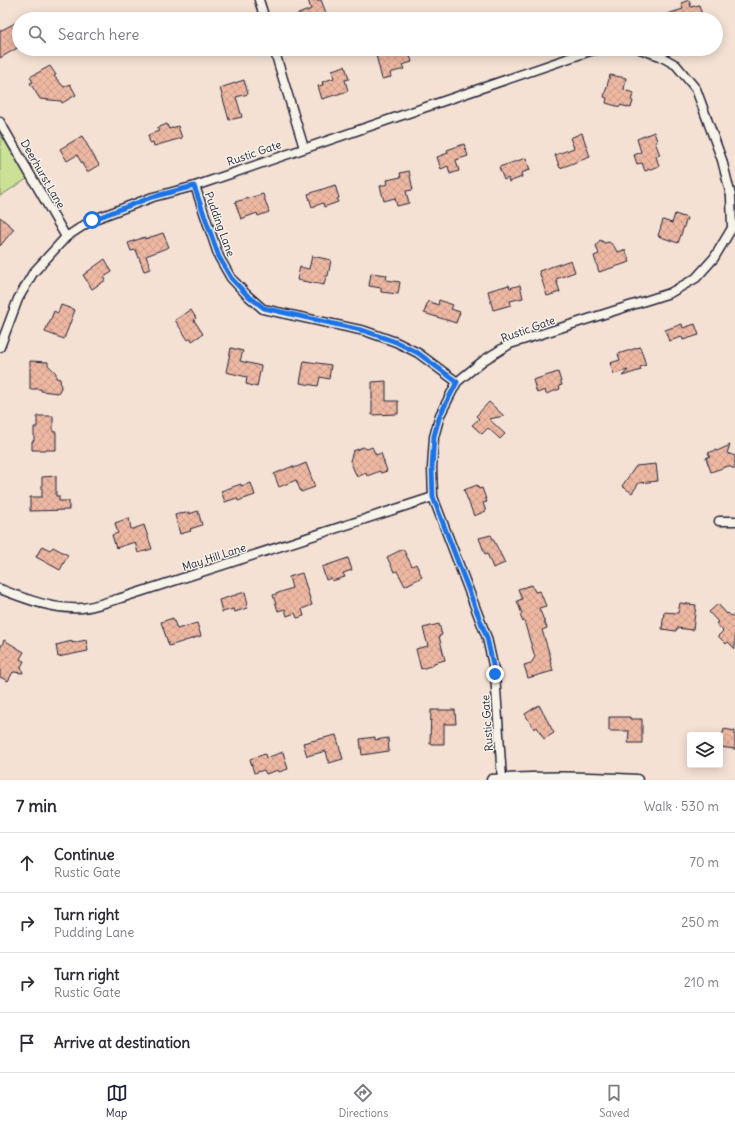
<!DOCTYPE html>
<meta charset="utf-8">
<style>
body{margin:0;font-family:Delius,sans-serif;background:#f7f7f7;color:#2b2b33}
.controls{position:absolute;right:12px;bottom:12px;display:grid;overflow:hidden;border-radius:4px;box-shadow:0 2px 10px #0003}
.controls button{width:36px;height:36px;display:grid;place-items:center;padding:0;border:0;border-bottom:1px solid #e1e1e2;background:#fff;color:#2b2b33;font:20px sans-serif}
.stop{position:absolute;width:12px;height:12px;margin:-9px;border:3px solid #1a73e8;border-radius:50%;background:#fff}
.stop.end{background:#1a73e8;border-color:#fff;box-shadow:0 1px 4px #0008}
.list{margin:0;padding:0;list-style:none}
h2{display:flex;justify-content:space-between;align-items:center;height:52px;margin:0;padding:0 16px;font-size:17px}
h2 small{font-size:13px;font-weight:400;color:#7c7c81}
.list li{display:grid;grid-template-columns:26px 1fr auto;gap:12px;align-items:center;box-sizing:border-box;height:60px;padding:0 16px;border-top:1px solid #e1e1e2}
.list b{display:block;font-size:15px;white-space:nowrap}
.list p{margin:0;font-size:13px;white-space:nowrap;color:#7c7c81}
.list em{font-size:13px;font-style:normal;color:#7c7c81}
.icon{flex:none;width:22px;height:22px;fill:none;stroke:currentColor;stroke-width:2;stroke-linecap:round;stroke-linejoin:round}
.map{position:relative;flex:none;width:735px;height:780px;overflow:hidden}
.search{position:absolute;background:#fff;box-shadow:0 2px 10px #0003;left:12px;right:12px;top:12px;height:44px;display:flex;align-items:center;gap:10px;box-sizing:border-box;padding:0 14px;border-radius:22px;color:#7c7c81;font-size:15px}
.sheet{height:292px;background:#fff}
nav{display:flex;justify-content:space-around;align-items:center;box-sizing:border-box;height:56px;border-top:1px solid #e1e1e2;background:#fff;font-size:11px;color:#7c7c81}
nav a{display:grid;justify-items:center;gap:2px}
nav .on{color:#22223b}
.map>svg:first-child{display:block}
.green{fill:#cbe196;stroke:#768268}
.building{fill:url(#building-cross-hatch);stroke:#22223b}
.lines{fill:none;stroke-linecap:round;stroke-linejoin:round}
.minor-casing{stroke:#22223b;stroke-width:11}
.tertiary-casing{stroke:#22223b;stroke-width:13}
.minor{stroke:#f7f3e8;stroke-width:8}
.tertiary{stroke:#f7f3e8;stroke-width:10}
.route{stroke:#1a73e8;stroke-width:5}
.labels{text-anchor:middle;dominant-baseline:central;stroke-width:3;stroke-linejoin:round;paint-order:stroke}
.street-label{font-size:11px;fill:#22223b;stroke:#f7f3e8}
</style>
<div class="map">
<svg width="735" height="780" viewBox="0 0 735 780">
<defs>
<pattern id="building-cross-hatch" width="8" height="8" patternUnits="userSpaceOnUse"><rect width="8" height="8" fill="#eeb8a2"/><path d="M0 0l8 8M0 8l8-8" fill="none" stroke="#cc9e8c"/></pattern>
</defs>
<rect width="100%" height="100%" fill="#f4e1d3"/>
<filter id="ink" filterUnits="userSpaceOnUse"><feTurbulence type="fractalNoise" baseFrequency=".025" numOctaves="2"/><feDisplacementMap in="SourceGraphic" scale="8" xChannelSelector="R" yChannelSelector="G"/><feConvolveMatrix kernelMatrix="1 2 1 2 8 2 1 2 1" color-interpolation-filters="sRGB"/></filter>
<g filter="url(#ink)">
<path class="green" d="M0 133 27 179 0 196Z"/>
<g class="building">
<path d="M308 0H321L327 15 317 19H286L311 9Z"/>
<path d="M689 0 691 7 699 5 703 18 699 19H658V17L683 9 681 3Z"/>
<path d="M19 21V47L0 58V31Z"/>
<path d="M390 49H408L412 62 402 65 404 69 390 73 391 77 382 79 376 55 390 51Z"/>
<path d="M50 66 56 75 54 76 64 87 70 84 76 95 62 103 61 101 40 99 30 83 33 82 30 77Z"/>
<path d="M345 66 349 79 345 80 348 91 322 99 318 86 323 85 322 82 334 78 332 70Z"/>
<path d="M610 75 626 78 624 90 634 93 631 100 633 101 631 108 620 105V107L606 103 607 98 604 97Z"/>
<path d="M244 80 248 94 236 97 242 117 229 120 220 88Z"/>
<path d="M167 124 169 129 178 126 182 138 154 146 153 142 150 143 148 135 159 131 157 128Z"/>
<path d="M654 132 657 141 655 142 660 155 656 156 659 166 645 171 642 163 637 164 634 155 641 152 637 139Z"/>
<path d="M582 133 590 157 560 168 555 155 574 148 570 138Z"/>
<path d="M82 136 99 165 87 172 77 155 67 161 60 149Z"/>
<path d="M464 144 468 156 456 160 459 171 450 174 448 166 441 169 437 157 448 153 447 150Z"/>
<path d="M526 158 530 170 521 173 522 177 509 182 508 178 504 180 499 167Z"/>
<path d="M409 171 413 190 406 191 409 203 397 206 395 198 384 201 380 186 388 184 387 180 401 177 400 173Z"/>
<path d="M335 185 339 198 337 199 338 202 324 207 323 203 312 207 308 194Z"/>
<path d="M263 194 269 212 258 216 257 213 241 219 235 202Z"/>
<path d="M675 214 687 218 678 243 658 236 663 220 672 223Z"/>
<path d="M0 217 14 229 0 246Z"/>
<path d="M163 233 169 247 146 256 151 269 144 271 136 250 131 251 128 243 145 237V239Z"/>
<path d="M600 240 605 243 609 242 614 246 617 252 625 250 630 262 599 272 594 256 599 254 596 246Z"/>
<path d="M312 256 331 260 328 276H326L324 285 297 280 300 267 309 269Z"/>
<path d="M105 259 112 272 104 277 106 280 92 289 83 275Z"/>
<path d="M571 260 575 272 556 279 560 292 547 296 539 271Z"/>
<path d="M371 273 387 275 386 280 400 282 398 294 381 292V288L369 286Z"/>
<path d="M509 285 510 288 520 285 523 298 510 301 511 305 493 310 488 291Z"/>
<path d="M439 300 453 305 451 309 460 312 456 323 424 313 428 301 438 305Z"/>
<path d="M61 305 75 310 64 339 45 332 48 324H49L54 311 58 313Z"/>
<path d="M191 310 196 318 194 320 203 334 192 341 191 338 188 340 175 320Z"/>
<path d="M682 324 683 328 695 324 699 335 683 340 682 337 669 341 665 330Z"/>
<path d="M640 347 646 365 640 367 641 370 622 376 628 370 614 374 610 363 620 360 618 354Z"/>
<path d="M231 348 243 351 240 361 261 366 257 387 246 384 247 377 226 372Z"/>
<path d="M30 361 48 362V365L56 373V378L60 379 61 388 58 393 41 391V389H30Z"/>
<path d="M304 361 331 365 329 379 320 377 318 386 300 383Z"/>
<path d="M558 372 562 385 559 386 560 389 546 394 545 390 537 393 533 380Z"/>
<path d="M386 381V401H398V414L372 415V382Z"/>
<path d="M489 402 504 416 489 419 505 434 500 439 488 428 482 434 472 425 479 419 476 416Z"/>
<path d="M37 416H53V432H56V450H32V441H34V427H37Z"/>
<path d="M730 445 727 453 735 456V469L728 466 711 472 706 458 710 456 708 453 716 450 717 451Z"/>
<path d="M363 447 367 449 372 447 376 455 381 453 387 471 381 473 380 471 367 476 366 473 357 477 350 461 353 451Z"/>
<path d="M306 463 315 487 301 492 296 480 279 487 274 474 293 466 294 468Z"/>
<path d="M656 464 658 481 639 483 632 493 622 486 636 466Z"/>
<path d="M56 476V496H59V501H69V510L30 511V497H42V477Z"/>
<path d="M251 483 255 495 238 501 237 498 225 502 221 491 241 484V486Z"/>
<path d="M477 485 479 489 482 488 487 502 483 503 486 511 474 516 464 490Z"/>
<path d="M198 511 202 525 190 529 191 531 180 534 175 515 182 513V514L189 512V514Z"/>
<path d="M129 518 131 529H133L144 525 152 549 138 553 135 542 116 548 112 535 118 533 115 523Z"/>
<path d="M491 535 505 563 493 568 487 553 485 554 479 538Z"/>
<path d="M42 546 50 550 53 547 68 555 60 570 36 557Z"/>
<path d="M403 549 412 566 416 564 422 577 405 586 397 571 394 572 387 557Z"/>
<path d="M348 558 352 570 343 573 345 577 332 581 331 578 326 580 322 567Z"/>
<path d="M302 573 312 605 302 609 304 616 297 618 295 613 287 616 285 609 278 611 273 595 292 588 289 577Z"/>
<path d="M532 585 535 592 540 591 546 606 539 608 547 628 542 630 551 659H550L553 671 528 678 524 665 531 663 535 657 524 621 523 622 520 615 522 614 517 601 522 599 518 589Z"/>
<path d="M245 592 248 604 246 605 247 608 235 612 234 609 222 612 219 600Z"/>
<path d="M680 603 696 605 693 630 677 628 676 631 662 629 664 612 678 613Z"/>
<path d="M718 604 727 614 728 613 731 616H735V649L728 642 726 644 718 636 723 631 716 623 718 622 709 612Z"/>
<path d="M173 618 177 629 197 623 201 636 169 646 161 622Z"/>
<path d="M439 624 442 635 439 636 445 660 434 663V665L421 669 416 649 428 646 423 628Z"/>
<path d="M4 640 24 652 20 659 24 661 21 667 23 673 13 672 8 681 0 677V649Z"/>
<path d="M86 640 88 651 58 657 56 645 72 641V643Z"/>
<path d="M539 705 554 733 544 739 537 727 534 729 525 714Z"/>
<path d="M431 710H455L456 724H444V744H430Z"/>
<path d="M609 717H630V719H642V743H628L629 731H609Z"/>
<path d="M724 729 735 731V749L720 747V735L723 733Z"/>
<path d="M336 735 343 759 329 763 326 751 307 756 303 743Z"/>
<path d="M375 737V740L388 738 389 751 362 755 360 739Z"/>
<path d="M283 752 288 769 279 772 278 770 266 774 264 770 254 773 250 759 265 754 266 758Z"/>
</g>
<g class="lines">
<g class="minor-casing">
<g id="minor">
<path d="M259 0 265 19"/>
<path d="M274 49 304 148"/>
<path d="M0 122 66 237"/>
<path d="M195 186 219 257 231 278 247 295 263 309 365 331 396 342 418 353 457 382"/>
<path d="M0 347 18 299 33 273 66 237 92 220 153 197 195 186 590 51 600 49"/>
<path d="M719 521H735"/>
<path d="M0 589C26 599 53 610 82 608 94 607 106 602 118 599L433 497"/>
<path d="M502 779 495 674 487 638 433 497 432 468 434 437 440 415 457 382 484 360 510 344 670 293 696 278 714 258 732 228 731 196 722 160 696 89 676 65 660 56 640 49"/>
</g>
</g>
<g class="tertiary-casing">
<path id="tertiary" d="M492 780C541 776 589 777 637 780"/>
</g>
<use href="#minor" class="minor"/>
<use href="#tertiary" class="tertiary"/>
</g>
</g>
<g class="lines" filter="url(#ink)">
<path class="route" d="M92 220 152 197 194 186 219 257 231 278 247 295 264 308 365 331 396 342 418 353 457 382 440 415 434 436 432 468 433 497 487 638 495 674"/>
</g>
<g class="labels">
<g class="street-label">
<text transform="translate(254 153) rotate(-19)">Rustic Gate</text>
<text transform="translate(43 174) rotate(60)">Deerhurst Lane</text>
<text transform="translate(220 224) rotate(70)">Pudding Lane</text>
<text transform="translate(528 329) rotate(-20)">Rustic Gate</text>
<text transform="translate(214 557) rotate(-18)">May Hill Lane</text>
<text transform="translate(487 723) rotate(-94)">Rustic Gate</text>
</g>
</g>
</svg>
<div class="controls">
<button><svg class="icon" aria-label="layers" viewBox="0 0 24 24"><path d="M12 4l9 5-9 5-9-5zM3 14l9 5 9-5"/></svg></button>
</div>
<div class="stop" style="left:92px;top:220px"></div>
<div class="stop end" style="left:495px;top:674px"></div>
<div class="search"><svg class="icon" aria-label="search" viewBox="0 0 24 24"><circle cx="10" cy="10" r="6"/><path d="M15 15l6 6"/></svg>Search here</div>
</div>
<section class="sheet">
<h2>7 min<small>Walk · 530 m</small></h2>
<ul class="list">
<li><svg class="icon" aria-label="ahead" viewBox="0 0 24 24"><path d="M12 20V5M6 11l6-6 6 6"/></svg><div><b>Continue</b><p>Rustic Gate</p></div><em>70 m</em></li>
<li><svg class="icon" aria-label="right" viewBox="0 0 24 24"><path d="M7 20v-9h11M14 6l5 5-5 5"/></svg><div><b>Turn right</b><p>Pudding Lane</p></div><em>250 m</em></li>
<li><svg class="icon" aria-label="right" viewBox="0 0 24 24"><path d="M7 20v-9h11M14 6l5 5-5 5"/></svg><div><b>Turn right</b><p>Rustic Gate</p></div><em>210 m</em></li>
<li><svg class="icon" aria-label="arrive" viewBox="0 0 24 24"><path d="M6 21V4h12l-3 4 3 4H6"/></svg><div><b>Arrive at destination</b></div></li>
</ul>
</section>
<nav>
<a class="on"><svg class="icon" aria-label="map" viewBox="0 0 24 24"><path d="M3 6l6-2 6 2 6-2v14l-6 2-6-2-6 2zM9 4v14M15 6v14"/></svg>Map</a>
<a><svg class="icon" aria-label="directions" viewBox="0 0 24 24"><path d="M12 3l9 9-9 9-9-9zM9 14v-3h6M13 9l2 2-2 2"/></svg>Directions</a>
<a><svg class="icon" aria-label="saved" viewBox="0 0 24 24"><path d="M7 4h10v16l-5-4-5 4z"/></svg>Saved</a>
</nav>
